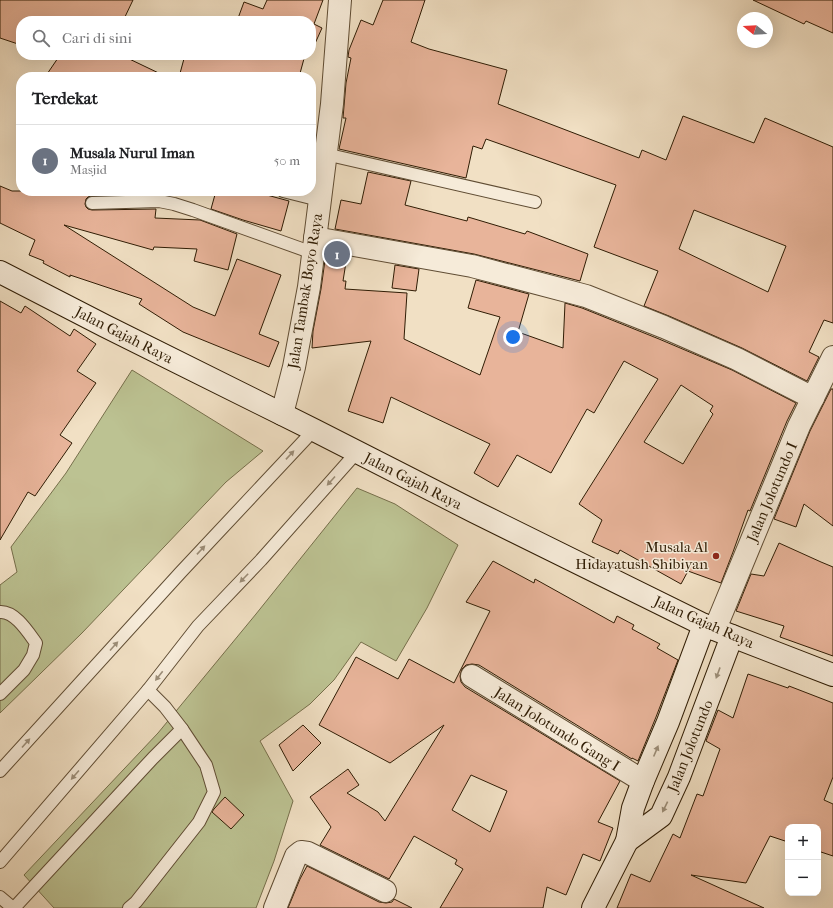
<!DOCTYPE html>
<html lang="id">
<meta charset="utf-8">
<style>
body{margin:0;font-family:"IM FELL French Canon",serif;background:#f6f6f6;color:#202124}
.controls{position:absolute;right:12px;bottom:12px;display:grid;overflow:hidden;border-radius:8px;box-shadow:0 4px 16px #0002}
.controls button{width:36px;height:36px;display:grid;place-items:center;padding:0;border:0;border-bottom:1px solid #e0e0e0;background:#fff;color:#202124;font:20px sans-serif}
.compass{position:absolute;left:737px;top:12px;width:36px;height:36px;border-radius:50%;background:#fff;box-shadow:0 4px 16px #0002;rotate:288deg}
.you{position:absolute;left:513px;top:337px;width:14px;height:14px;margin:-10px;border:3px solid #fff;border-radius:50%;background:#1a73e8;box-shadow:0 0 0 6px #1a73e833}
.badge{display:grid;place-items:center;width:26px;height:26px;border-radius:50%;background:#d93025;color:#fff;font-size:13px;font-weight:700}
.pin{position:absolute;translate:-50% -50%;border:2px solid #fff;box-shadow:0 1px 4px #0006}
.list{margin:0;padding:0;list-style:none}
h2{display:flex;justify-content:space-between;align-items:center;height:52px;margin:0;padding:0 16px;font-size:17px}
h2 small{font-size:13px;font-weight:400;color:#757577}
.list li{display:grid;grid-template-columns:26px 1fr auto;gap:12px;align-items:center;box-sizing:border-box;height:72px;padding:0 16px;border-top:1px solid #e0e0e0}
.list b{display:block;font-size:15px;white-space:nowrap}
.list p{margin:0;font-size:13px;white-space:nowrap;color:#757577}
.list em{font-size:13px;font-style:normal;color:#757577}
.icon{flex:none;width:22px;height:22px;fill:none;stroke:currentColor;stroke-width:2;stroke-linecap:round;stroke-linejoin:round}
.map{position:relative;flex:none;width:833px;height:908px;overflow:hidden}
.search{position:absolute;background:#fff;box-shadow:0 4px 16px #0002;left:16px;top:16px;width:300px;height:44px;display:flex;align-items:center;gap:10px;box-sizing:border-box;padding:0 14px;border-radius:16px;color:#757577;font-size:15px}
.panel{position:absolute;background:#fff;box-shadow:0 4px 16px #0002;left:16px;top:72px;width:300px;height:124px;border-radius:16px}
.map>svg:first-child{display:block}
.green{fill:#bcc292;stroke:#766f4b}
.building{fill:#e8b49a;stroke:#2f1c04;fill-rule:evenodd}
.lines{fill:none;stroke-linecap:round;stroke-linejoin:round}
.lane-casing{stroke:#604d34;stroke-width:14}
.street-casing{stroke:#604d34;stroke-width:24}
.secondary-casing{stroke:#2f1c04;stroke-width:24}
.lane{stroke:#f6ebd9;stroke-width:12}
.street{stroke:#f6ebd9;stroke-width:22}
.secondary{stroke:#f6ebd9;stroke-width:22}
.oneway{fill:#9c8e79}
.poi-dot{fill:#8f2418;stroke:#f6ebd9;stroke-width:1.5}
.labels{text-anchor:middle;dominant-baseline:central;stroke-width:3;stroke-linejoin:round;paint-order:stroke}
.street-label{font-size:15px;fill:#2f1c04;stroke:#f6ebd9}
.poi-label{font-size:15px;fill:#2f1c04;stroke:#f6ebd9;text-anchor:end}
</style>
<div class="map">
<svg width="833" height="908" viewBox="0 0 833 908">
<rect width="100%" height="100%" fill="#f1e0c4"/>
<filter id="stains"><feTurbulence type="fractalNoise" baseFrequency=".005" numOctaves="4"/><feColorMatrix values="0 0 0 0 .2 0 0 0 0 .09 0 0 0 0 .02 0 0 0 .5 -.17"/></filter>
<radialGradient id="worn" r=".72"><stop offset=".6" stop-color="#630" stop-opacity="0"/><stop offset="1" stop-color="#630" stop-opacity=".3"/></radialGradient>
<g class="green">
<path d="M132 370 263 451 226 482 82 633 0 713V585L17 572 11 547 66 473Z"/>
<path d="M357 488 395 504 458 545 427 608 396 661 361 642 334 680 310 704 260 741 293 801 274 861 256 908H54L24 875 158 733 256 614Z"/>
</g>
<g class="building">
<path d="M0 0H133L123 21H21V45L0 38Z"/>
<path d="M267 0H323L314 24 322 28 313 48 311 47V21H237L244 2 263 9Z"/>
<path d="M383 0H425L411 42 429 49 507 70 498 104 639 158 642 150 666 160 683 116 754 143 765 118 833 147V323L824 320 809 352 819 357 807 381 742 348 669 316 644 306 658 271 594 247 616 185 486 139 482 149 473 146 466 178 339 149 346 118H343L346 83 351 58 348 57 349 50 361 20 373 25ZM694 210 786 246 768 292 679 249Z"/>
<path d="M753 0H833V33L806 21 804 24Z"/>
<path d="M49 55H121L167 77H45L58 58Z"/>
<path d="M185 55H305L299 77H179Z"/>
<path d="M368 172 411 181 405 205 467 221 468 217 525 234 527 231 588 254 580 281 474 254 335 229 341 200 361 204Z"/>
<path d="M0 186 12 191H102V195L91 196 88 197 86 199 85 204 86 207 88 209 92 210 156 209 155 218 200 220 237 234 228 270 194 261 197 249 154 247 153 250 64 225 193 307 215 316 237 259 281 275 259 334 279 342 269 367 183 332 139 304 142 299 70 275V277L43 263 44 261 29 255 35 240 0 223Z"/>
<path d="M216 191H252L289 201 281 231 243 220 211 209Z"/>
<path d="M326 253 347 256 343 281H346L345 289 407 293 404 339 480 375 500 317 468 308 476 280 529 294 518 332 563 348 565 303 582 308 659 339 732 370 796 403 787 421 750 511 748 510 733 552 721 583 688 571 681 584 620 550 618 554 592 542 602 520 579 504 658 379 624 361 594 413 587 409 551 473 517 455 498 487 474 473 490 444 391 397 383 423 348 411 371 341 312 348 313 331 321 289ZM681 385 713 406 710 411 713 414 683 464 644 442Z"/>
<path d="M395 265 419 269 416 291 392 288Z"/>
<path d="M0 301 21 313 25 306 70 336 74 329 96 344 77 371 96 383 60 435 72 443 35 496 28 492 0 540Z"/>
<path d="M831 389H833V526L804 504 796 527 774 519 810 431Z"/>
<path d="M779 543 821 562 833 567V656L780 637 784 626 736 611 751 574 764 576Z"/>
<path d="M493 561 534 583 535 579 614 623 617 616 634 625 632 629 660 644 657 648 678 660 656 717 638 761 632 758V759L479 665 472 664 466 665 462 669 460 676 461 682 465 687 620 781 598 822 613 828 600 861 583 854 566 895 547 887 543 908H440L463 869 455 864 457 860 414 836 389 879 320 845 331 827 310 797 348 769 359 785 347 793 378 812 385 821 444 725 390 763 319 725 356 657 398 679 409 659 454 683 490 611 466 602ZM471 775 507 791 490 832 452 810Z"/>
<path d="M748 674 788 688 789 686 833 703V777L824 800 833 804V856L818 851V827H788V842L770 836 746 883 691 875 764 908H617L631 874 650 882 673 834 680 838 697 794 703 796 720 749 706 741 718 710 733 718Z"/>
<path d="M303 725 321 743 293 771 279 745Z"/>
<path d="M225 797 244 815 231 829 212 812 214 809Z"/>
<path d="M307 866 379 902 386 903 392 902 394 899 412 908H288L300 879Z"/>
</g>
<g class="lines">
<g class="lane-casing">
<g id="lane">
<path d="M325 154 535 202"/>
<path d="M283 191 319 200"/>
<path d="M92 203 159 201 174 204 193 210 313 253"/>
<path d="M0 612C15 611 28 632 36 643L33 655 24 670 0 694"/>
<path d="M0 771 180 573 314 430"/>
<path d="M0 862 148 690 198 626 261 560 357 452"/>
<path d="M0 897 13 908"/>
<path d="M14 908 153 758 182 729 165 707 148 690"/>
<path d="M129 908 136 902 199 822 214 792 206 765 182 729"/>
</g>
</g>
<g class="street-casing">
<g id="street">
<path d="M315 238 472 266 586 296 664 327 737 359 813 398"/>
<path d="M282 414 294 367 309 287 332 104 340 0"/>
<path d="M715 629 799 426 833 357"/>
<path d="M472 676 643 781"/>
<path d="M275 908 296 856 301 852 308 853 385 891"/>
</g>
</g>
<g class="secondary-casing">
<g id="secondary">
<path d="M0 272 105 326 314 430 475 512 704 625 732 636 833 675"/>
<path d="M627 841 661 816 679 777 732 636"/>
<path d="M593 908 627 841 633 808 643 781 668 722 704 625"/>
</g>
</g>
<use href="#lane" class="lane"/>
<use href="#street" class="street"/>
<use href="#secondary" class="secondary"/>
</g>
<defs><path id="oneway-solid" d="M-6-.8H1V-3.2L6.5 0L1 3.2V.8H-6Z"/></defs>
<g class="oneway">
<use href="#oneway-solid" transform="translate(290 455) rotate(-47)"/>
<use href="#oneway-solid" transform="translate(331 481) rotate(132)"/>
<use href="#oneway-solid" transform="translate(201 550) rotate(-47)"/>
<use href="#oneway-solid" transform="translate(244 578) rotate(134)"/>
<use href="#oneway-solid" transform="translate(114 646) rotate(-48)"/>
<use href="#oneway-solid" transform="translate(718 673) rotate(110)"/>
<use href="#oneway-solid" transform="translate(159 676) rotate(128)"/>
<use href="#oneway-solid" transform="translate(26 743) rotate(-48)"/>
<use href="#oneway-solid" transform="translate(656 751) rotate(-67)"/>
<use href="#oneway-solid" transform="translate(75 775) rotate(131)"/>
<use href="#oneway-solid" transform="translate(665 807) rotate(116)"/>
</g>
<circle class="poi-dot" cx="716" cy="556" r="4"/>
<g class="labels">
<g class="street-label">
<text transform="translate(305 291) rotate(-81)">Jalan Tambak Boyo Raya</text>
<text transform="translate(124 335) rotate(27)">Jalan Gajah Raya</text>
<text transform="translate(413 481) rotate(27)">Jalan Gajah Raya</text>
<text transform="translate(772 492) rotate(-67)">Jalan Jolotundo I</text>
<text transform="translate(704 622) rotate(24)">Jalan Gajah Raya</text>
<text transform="translate(557 729) rotate(32)">Jalan Jolotundo Gang I</text>
<text transform="translate(690 746) rotate(-68)">Jalan Jolotundo</text>
</g>
<g class="poi-label">
<text x="708" y="547">Musala Al<tspan x="708" dy="17">Hidayatush Shibiyan</tspan></text>
</g>
</g>
<rect width="100%" height="100%" filter="url(#stains)"/>
<rect width="100%" height="100%" fill="url(#worn)"/>
</svg>
<div class="controls">
<button>+</button>
<button>−</button>
</div>
<svg class="compass" viewBox="-18 -18 36 36"><path d="M0-13l5 13h-10z" fill="#e53935"/><path d="M0 13l5-13h-10z" fill="#757577"/></svg>
<div class="you"></div>
<div class="pin badge" style="left:337px;top:254px;background:#6b7280">1</div>
<div class="search"><svg class="icon" aria-label="search" viewBox="0 0 24 24"><circle cx="10" cy="10" r="6"/><path d="M15 15l6 6"/></svg>Cari di sini</div>
<section class="panel">
<h2>Terdekat<small></small></h2>
<ul class="list">
<li><span class="badge" style="background:#6b7280">1</span><div><b>Musala Nurul Iman</b><p>Masjid</p></div><em>50 m</em></li>
</ul>
</section>
</div>
